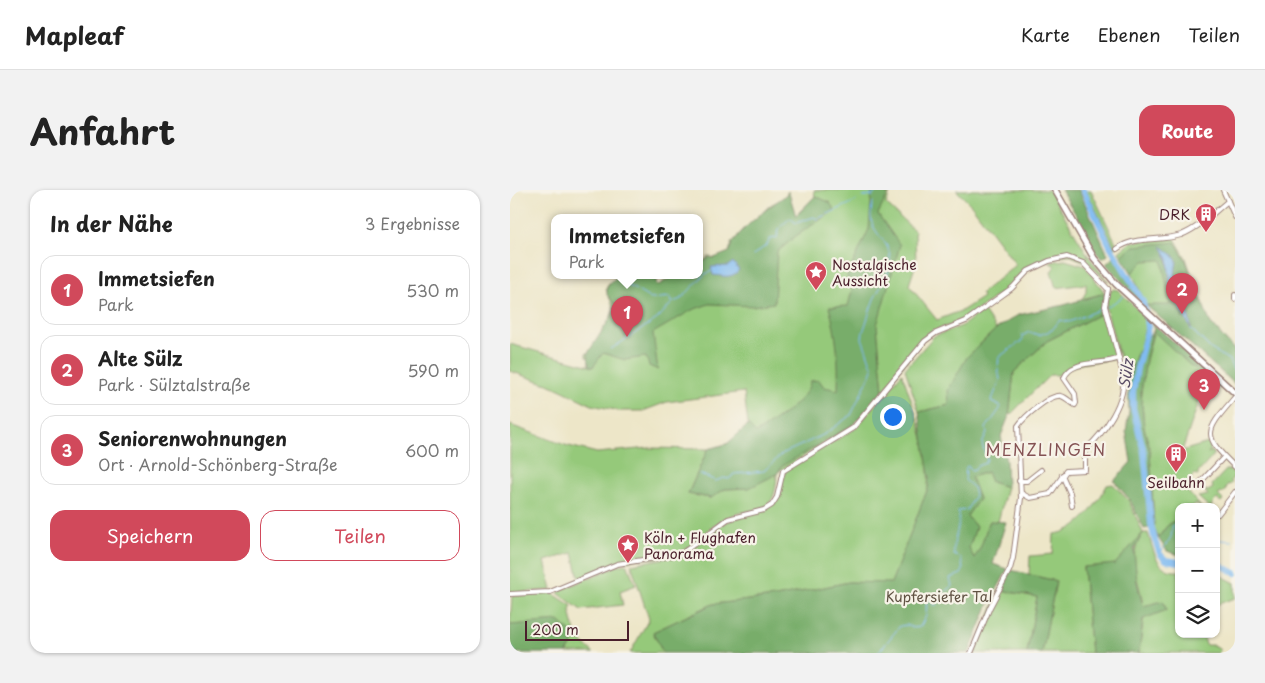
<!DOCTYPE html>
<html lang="de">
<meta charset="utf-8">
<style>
body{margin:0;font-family:"Playpen Sans",sans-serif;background:#f2f2f2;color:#222}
.controls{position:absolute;right:15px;bottom:15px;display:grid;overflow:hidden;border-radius:10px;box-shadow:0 1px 4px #0004}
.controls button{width:45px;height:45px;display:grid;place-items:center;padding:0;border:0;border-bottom:1px solid #e0e0e0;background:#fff;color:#222;font:25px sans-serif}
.scale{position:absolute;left:15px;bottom:12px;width:104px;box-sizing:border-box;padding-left:5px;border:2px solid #4a1f2b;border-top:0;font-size:14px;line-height:18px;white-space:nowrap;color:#4a1f2b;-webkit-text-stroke:4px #f7f3e8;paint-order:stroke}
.you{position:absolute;left:382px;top:226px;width:18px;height:18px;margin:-12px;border:4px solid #fff;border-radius:50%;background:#1a73e8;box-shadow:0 0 0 8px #1a73e833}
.badge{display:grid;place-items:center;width:32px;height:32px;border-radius:50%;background:#d1495b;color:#fff;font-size:16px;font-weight:700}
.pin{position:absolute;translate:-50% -41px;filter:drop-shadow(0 1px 2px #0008)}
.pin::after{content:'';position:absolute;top:26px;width:18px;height:15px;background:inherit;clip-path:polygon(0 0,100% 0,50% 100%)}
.popup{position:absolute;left:41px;top:24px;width:152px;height:65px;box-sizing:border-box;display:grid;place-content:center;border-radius:10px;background:#fff;filter:drop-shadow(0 1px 4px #0005);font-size:16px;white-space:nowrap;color:#767676}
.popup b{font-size:19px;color:#222}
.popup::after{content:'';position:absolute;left:50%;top:100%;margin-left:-10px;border:10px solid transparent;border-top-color:#fff}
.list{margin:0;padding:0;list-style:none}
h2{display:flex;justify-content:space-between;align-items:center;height:65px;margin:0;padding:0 20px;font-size:21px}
h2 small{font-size:16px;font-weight:400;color:#767676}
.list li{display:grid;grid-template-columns:32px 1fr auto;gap:15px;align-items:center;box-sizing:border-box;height:70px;margin:0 10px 10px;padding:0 10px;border:1px solid #e0e0e0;border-radius:15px}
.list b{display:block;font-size:19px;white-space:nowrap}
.list p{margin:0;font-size:16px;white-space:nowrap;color:#767676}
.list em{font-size:16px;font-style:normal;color:#767676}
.actions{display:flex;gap:10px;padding:15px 20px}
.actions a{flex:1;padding:11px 0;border:1px solid #d1495b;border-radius:15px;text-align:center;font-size:18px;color:#d1495b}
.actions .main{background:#d1495b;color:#fff}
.icon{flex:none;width:28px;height:28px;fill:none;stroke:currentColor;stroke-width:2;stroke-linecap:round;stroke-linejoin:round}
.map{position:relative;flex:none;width:725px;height:463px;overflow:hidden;border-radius:15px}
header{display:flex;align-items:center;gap:30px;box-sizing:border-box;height:70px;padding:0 25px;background:#fff;border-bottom:1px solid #e0e0e0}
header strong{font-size:24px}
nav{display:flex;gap:28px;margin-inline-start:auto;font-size:18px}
.intro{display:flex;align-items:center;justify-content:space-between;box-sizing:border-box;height:120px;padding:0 30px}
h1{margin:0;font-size:35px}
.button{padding:12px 22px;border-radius:15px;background:#d1495b;color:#fff;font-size:18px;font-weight:700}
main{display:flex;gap:30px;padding:0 30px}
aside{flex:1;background:#fff;border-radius:15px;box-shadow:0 1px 4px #0004}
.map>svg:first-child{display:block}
.green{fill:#95c97a;stroke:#707452}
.forest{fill:#78ad6a;stroke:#61664a;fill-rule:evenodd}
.water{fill:#80bbf2;stroke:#656d8e}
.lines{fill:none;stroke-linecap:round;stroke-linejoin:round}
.stream{stroke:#80bbf2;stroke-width:1}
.river{stroke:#80bbf2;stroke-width:6}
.minor-casing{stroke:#9c827a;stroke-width:6}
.major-casing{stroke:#9c827a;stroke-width:8}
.minor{stroke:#fff;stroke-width:4}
.major{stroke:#fff;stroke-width:5}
.labels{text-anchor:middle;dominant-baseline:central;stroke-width:4.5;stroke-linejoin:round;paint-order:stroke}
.poi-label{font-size:14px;fill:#4a1f2b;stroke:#f7f3e8;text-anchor:start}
.park-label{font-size:14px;fill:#605243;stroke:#f7f3e8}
.water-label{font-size:15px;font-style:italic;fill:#5a4e67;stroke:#f7f3e8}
.quarter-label{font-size:16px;letter-spacing:1px;fill:#845254;stroke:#f7f3e8}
</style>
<header>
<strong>Mapleaf</strong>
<nav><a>Karte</a><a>Ebenen</a><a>Teilen</a></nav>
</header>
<div class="intro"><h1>Anfahrt</h1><a class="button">Route</a></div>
<main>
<aside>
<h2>In der Nähe<small>3 Ergebnisse</small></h2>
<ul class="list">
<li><span class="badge">1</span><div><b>Immetsiefen</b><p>Park</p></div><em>530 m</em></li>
<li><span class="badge">2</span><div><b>Alte Sülz</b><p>Park · Sülztalstraße</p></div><em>590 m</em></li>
<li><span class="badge">3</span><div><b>Seniorenwohnungen</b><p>Ort · Arnold-Schönberg-Straße</p></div><em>600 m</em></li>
</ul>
<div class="actions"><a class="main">Speichern</a><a>Teilen</a></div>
</aside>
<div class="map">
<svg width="725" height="463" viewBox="0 0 725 463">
<rect width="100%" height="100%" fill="#f7f3e8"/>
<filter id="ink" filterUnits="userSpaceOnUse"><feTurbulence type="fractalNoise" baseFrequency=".02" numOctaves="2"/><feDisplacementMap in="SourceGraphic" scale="10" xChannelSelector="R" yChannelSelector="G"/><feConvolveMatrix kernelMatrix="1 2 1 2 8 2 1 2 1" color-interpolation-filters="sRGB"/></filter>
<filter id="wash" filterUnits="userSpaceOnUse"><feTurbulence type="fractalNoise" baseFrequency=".0096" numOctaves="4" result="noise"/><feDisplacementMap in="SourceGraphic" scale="20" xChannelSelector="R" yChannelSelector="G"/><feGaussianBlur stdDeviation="1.12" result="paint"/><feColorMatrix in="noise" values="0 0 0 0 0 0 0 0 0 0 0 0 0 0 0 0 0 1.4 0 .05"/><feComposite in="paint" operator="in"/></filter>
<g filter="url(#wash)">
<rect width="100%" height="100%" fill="#ede6c8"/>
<g class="green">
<path d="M304 0H381L376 14 405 41 406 73 399 95 427 130 453 120 473 107 471 103 506 75 462 16 446 0H539L579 67 598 92 578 73 558 65 538 68 517 77 496 99 450 133 430 138 413 149 373 202 367 138 343 236 263 285 267 284C265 330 247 313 216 328 198 337 185 356 166 364 150 370 133 367 117 371 101 374 85 382 69 388L63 363 35 371 42 400 0 403V235L55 255 87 263 139 258 198 259 178 304 200 308 215 299 239 298 206 257 246 244 238 235 234 202 157 212 133 221H110L82 215 43 196 0 181V154L80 176 79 168 76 167V164L89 153 104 119 96 99C101 83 131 87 145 86L147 96 190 86V74L198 67 209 68 223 62 221 53C235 42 246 28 259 16 266 11 274 10 278 1L285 26 305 7Z"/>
<path d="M576 0H581L608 57 605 58Z"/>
<path d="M664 47 676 68 692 117 700 132 725 161V194L636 115 622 83 609 62 621 52Z"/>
<path d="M555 70 575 76 595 103 572 109 576 102V94L546 98 541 82 545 76 539 72Z"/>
<path d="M604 99 608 100 637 129 622 189H618V181L613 179 596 118 598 103Z"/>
<path d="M473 120 486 139 457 167 439 215 409 222 395 179 424 146 452 136Z"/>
<path d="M594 122 607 162 606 168C590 174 563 169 553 185H540L499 226 504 182 537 151Z"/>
<path d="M644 140 682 177 699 182 672 261 698 253 701 259 698 263 702 261 704 265C697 273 694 276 688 283V286L685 284 675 294 672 292V295L691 317 685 314 682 317H669V327L657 336 648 348 644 337 640 261 634 237 631 202 636 170Z"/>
<path d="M392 183C404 219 421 259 418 298L381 394 339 392 266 407 203 414 143 442 153 463H120L139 429 121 374 169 366 214 333 264 314C272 304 269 291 276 280L345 239Z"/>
<path d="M716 280H720L725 284 721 291 722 293 720 295 718 294 715 301 708 305 713 310 711 312 707 309 701 315 703 317H699L688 307 698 305 694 300 698 301 703 298 702 295Z"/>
<path d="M478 282 481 292 497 297 488 332 480 331C472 347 476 354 464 369L459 358 466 337 457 326 469 309 460 287Z"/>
<path d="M603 294 619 311 633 343H638C644 360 646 383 669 381V444H693L696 455H704L710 460 709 463H629C630 448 635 431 633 416 630 390 616 371 631 347L605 375 573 377 581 463H532L546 391 519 385 520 366 543 364 544 344C568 342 587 315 597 295Z"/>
<path d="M117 374 126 395 110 401 113 415 71 420 48 403 51 400 109 375Z"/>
<path d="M706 383 725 393V408L706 415Z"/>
<path d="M490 400 527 407 517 463H464Z"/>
<path d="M42 403 62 416 60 420 66 447 84 463H57L66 447 15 435H0L2 406Z"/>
</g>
<g class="forest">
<path d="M362 0H380L368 24 390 55 367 135 373 202 344 234 272 276 267 284 239 298 215 299 201 308 178 304 198 259 217 254 238 235 246 243C260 234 300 209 300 191L309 190 314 197 328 200C329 171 327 145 319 117L338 116 342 100 337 86 359 39Z"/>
<path d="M551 0H569L598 65 592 69 585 61 571 33Z"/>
<path d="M279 3 286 26 305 6 319 12 325 20 286 46 267 62 264 113 243 116 199 114 182 120 143 143 148 180 139 176 136 167 115 170 93 163 83 177 79 176 78 163 104 122 105 114 97 105V97L106 87 145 86 147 96 163 86H190V75L200 67 204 68 219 62C223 42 262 15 279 3Z"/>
<path d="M665 52 675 69 700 132 725 161V194L636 115H660L652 70 634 71 622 83 611 66 624 56ZM655 60 667 71 664 84 666 96 674 110 673 128 671 117 668 115 660 99 659 78Z"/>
<path d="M604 67 622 93 630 112 596 74Z"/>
<path d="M595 103 594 122 537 151 504 182 499 226 491 246 496 271 497 297 481 292 477 282 461 287 469 309 457 326 466 337 459 358 464 368C474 355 473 345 480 331L496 332 483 374 498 379 478 416 459 463H153L143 442 203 414 266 407 339 392 381 393 418 298 419 286 409 222 439 215 438 200 457 167 486 139 508 125 554 115Z"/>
<path d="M642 133 699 182 682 177 643 141 636 170 631 202 634 237 640 261 644 337 634 339 620 310 604 291 621 272 616 241 619 222 618 189 628 160 644 140Z"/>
<path d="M669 327V365L657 361 648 348 657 336Z"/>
<path d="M633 343 624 359 627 392 633 416 653 411 657 420 633 429 629 463H581L573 377 605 374Z"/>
<path d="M501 380 546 391 532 463H517L527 407 490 400Z"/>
<path d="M49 431 66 447 57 463H0V435Z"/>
</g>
<g class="water">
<path d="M651 56 663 65 667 71C660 102 679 110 681 139L660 99 658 69Z"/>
<path d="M223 72 229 80C222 89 214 86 203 85L201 77 218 76Z"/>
</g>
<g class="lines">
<g class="stream">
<path d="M353 7 363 5"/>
<path d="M362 7 367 0"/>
<path d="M243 65 257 55 260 49 267 48 268 39 280 28 286 33 304 27 307 29 346 11"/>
<path d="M112 94 121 97 141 109 160 107 162 112"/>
<path d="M618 100 624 94"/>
<path d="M597 117 614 106"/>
<path d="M681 139 701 159 719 170 725 183"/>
<path d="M101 159 147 129 163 112 171 109 195 84 202 81"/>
<path d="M488 176 489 167 513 150 512 146 519 142 529 145 542 140 550 130 559 132 593 118"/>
<path d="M190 284 206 291 213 288 219 289 224 284 254 281 272 264 315 244 341 225 363 179 352 148 353 142C357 131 360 119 364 109 370 96 381 84 380 69 380 45 353 44 363 12"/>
<path d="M706 345 710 350 722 351"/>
<path d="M650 364 661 347 663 335 669 332"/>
<path d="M0 455 6 463"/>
<path d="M368 463 390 436 397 435 403 438 410 437 416 426 417 407 419 406 423 415H426L433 403 442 396 440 388 451 384 453 380 451 368 444 365C442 348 452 337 448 321L457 320 465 305 463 297 455 290 456 277 458 276 461 281 465 280 467 276 475 273 477 269 472 254 477 243 476 238 490 219V215L481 212 490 190 488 179"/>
</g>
<g class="river">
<path d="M573 0 599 54 633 112 638 137 627 178 623 202V218L634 262 641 334 645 351 650 364 656 370 669 372"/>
<path d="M706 372 725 383"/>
</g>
</g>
</g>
<g filter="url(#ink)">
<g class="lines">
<g class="minor-casing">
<g id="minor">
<path d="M713 0 725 27"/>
<path d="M607 59C625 45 650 52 671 45 689 38 703 23 718 11"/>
<path d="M725 105V109"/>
<path d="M725 207C695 242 691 244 725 277"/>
<path d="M552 285 560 303 562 316"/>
<path d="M509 291H517L531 280"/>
<path d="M687 296 714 267"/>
<path d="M511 303 520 308 540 304 556 281 575 280V260C594 243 617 211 613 184L595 116 598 99"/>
<path d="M708 324 725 302"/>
<path d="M0 404 40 402 107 374 171 364 218 329 254 320 262 315 267 307 273 281 343 238 415 151 426 143 456 131 502 98 518 81 539 71 557 67 573 73 598 99"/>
<path d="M461 463 480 417 500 379 503 368 511 308 508 236C514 227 540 204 551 206 556 207 560 212 565 215L566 213 565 204 554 188C562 168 594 176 609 168"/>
</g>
</g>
<g class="major-casing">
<path id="major" d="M545 0 584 68 606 94 725 203"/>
</g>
<use href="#minor" class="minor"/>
<use href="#major" class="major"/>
</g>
</g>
<defs>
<g id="building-pin" transform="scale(1.125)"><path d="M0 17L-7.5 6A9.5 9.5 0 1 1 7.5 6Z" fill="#d1495b" stroke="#f7f3e8"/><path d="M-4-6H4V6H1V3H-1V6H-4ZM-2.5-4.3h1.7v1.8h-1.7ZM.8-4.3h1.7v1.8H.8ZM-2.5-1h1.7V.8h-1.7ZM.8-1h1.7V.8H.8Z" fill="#fff"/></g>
<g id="sight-pin" transform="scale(1.125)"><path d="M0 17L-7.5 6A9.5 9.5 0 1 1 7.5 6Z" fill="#d1495b" stroke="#f7f3e8"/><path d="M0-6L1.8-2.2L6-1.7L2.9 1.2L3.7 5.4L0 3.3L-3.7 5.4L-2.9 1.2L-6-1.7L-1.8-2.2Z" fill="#fff"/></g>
</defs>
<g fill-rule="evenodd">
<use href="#building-pin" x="696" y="24"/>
<use href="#sight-pin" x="306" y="82"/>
<use href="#building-pin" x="666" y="264"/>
<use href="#sight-pin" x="118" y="355"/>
</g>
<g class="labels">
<g class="poi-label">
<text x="680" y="24" text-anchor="end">DRK</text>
<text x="322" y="74">Nostalgische<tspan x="322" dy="16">Aussicht</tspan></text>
<text x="666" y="292" text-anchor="middle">Seilbahn</text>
<text x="134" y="347">Köln + Flughafen<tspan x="134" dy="16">Panorama</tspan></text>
</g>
<g class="park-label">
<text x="429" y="406">Kupfersiefer Tal</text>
</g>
<g class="water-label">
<text transform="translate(615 184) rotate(-82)">Sülz</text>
</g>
<g class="quarter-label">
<text x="536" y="259">MENZLINGEN</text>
</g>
</g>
</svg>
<div class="controls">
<button>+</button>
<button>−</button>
<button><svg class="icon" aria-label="layers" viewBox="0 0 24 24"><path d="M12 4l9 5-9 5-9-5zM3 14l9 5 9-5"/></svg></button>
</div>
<div class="scale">200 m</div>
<div class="you"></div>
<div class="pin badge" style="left:117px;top:147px">1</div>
<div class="popup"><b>Immetsiefen</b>Park</div>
<div class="pin badge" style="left:672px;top:124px">2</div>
<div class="pin badge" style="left:694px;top:220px">3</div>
</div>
</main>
